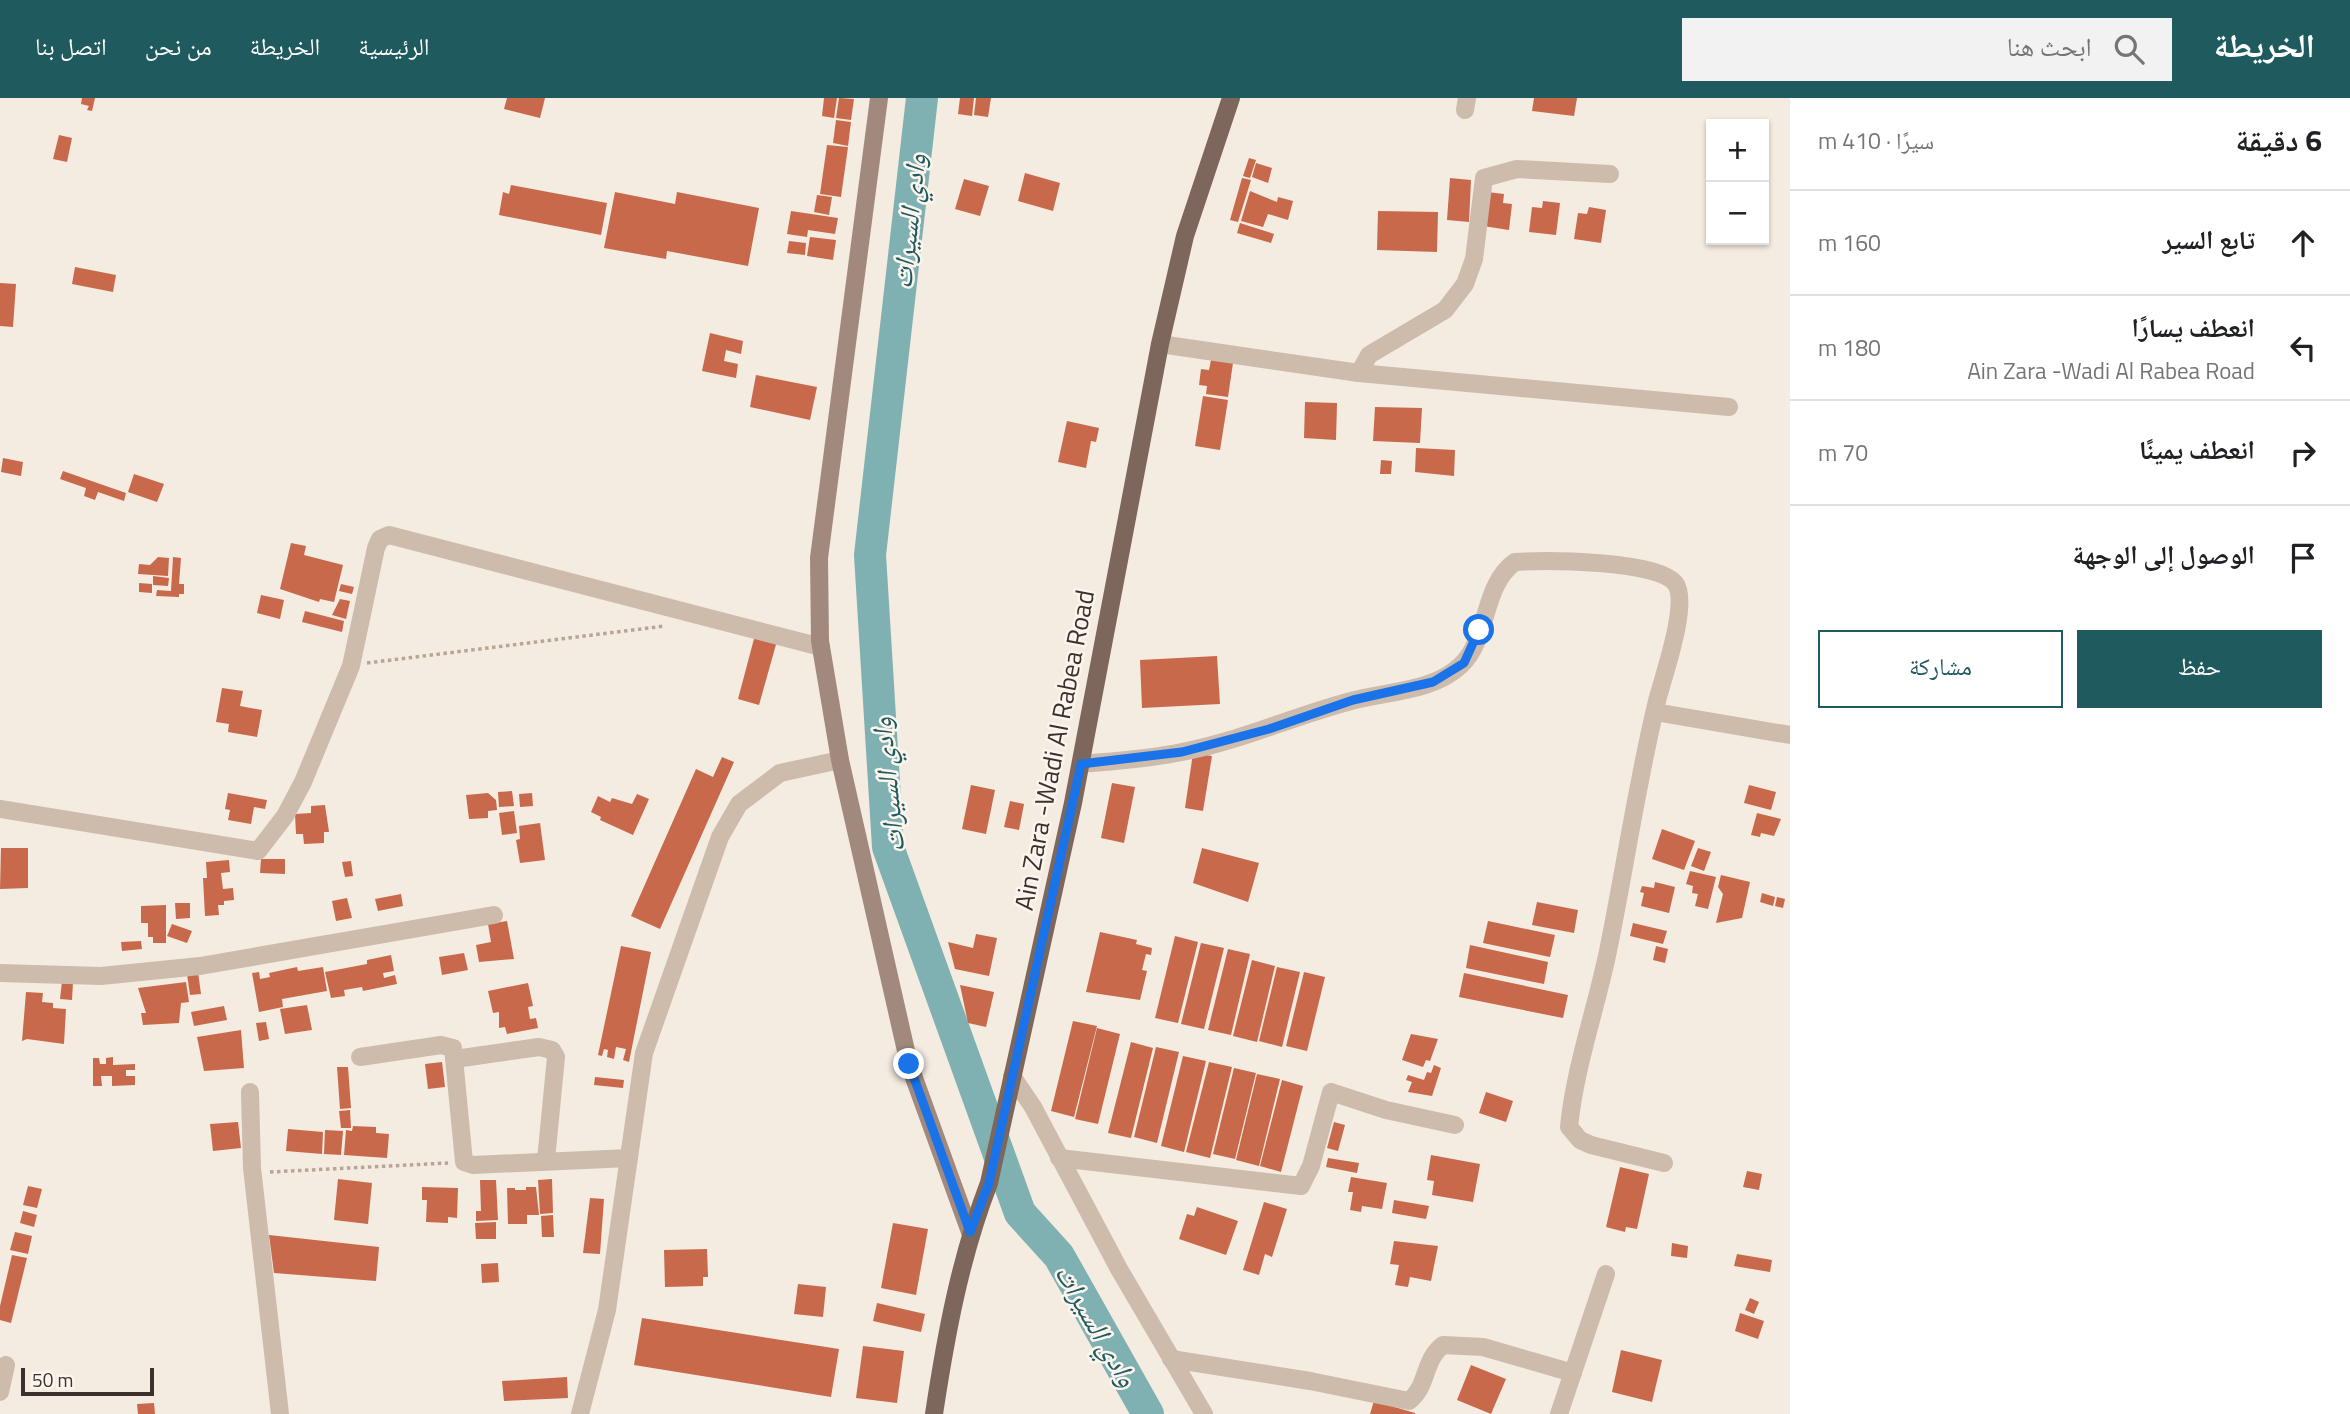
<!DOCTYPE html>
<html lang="ar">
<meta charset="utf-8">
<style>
body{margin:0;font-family:"Titillium Web","Noto Naskh Arabic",sans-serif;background:#f2f2f2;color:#202124;direction:rtl}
.controls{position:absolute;right:21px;top:21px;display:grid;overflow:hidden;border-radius:0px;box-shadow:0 2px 5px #0004}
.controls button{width:63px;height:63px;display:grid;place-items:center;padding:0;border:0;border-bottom:2px solid #e0e0e0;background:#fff;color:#202124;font:35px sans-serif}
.scale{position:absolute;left:21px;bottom:18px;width:133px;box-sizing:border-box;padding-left:7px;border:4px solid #3b302b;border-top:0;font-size:19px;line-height:24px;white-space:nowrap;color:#3b302b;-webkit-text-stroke:5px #fbf5ee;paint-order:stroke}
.stop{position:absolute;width:21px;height:21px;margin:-16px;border:5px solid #1a73e8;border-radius:50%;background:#fff}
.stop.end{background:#1a73e8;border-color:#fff;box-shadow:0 2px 7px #0008}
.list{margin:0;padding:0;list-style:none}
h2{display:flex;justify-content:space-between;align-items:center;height:91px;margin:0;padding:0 28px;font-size:30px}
h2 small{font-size:23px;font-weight:400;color:#757577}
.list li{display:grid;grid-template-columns:46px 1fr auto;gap:21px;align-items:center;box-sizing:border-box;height:105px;padding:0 28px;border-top:2px solid #e0e0e0}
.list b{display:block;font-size:26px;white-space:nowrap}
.list p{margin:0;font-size:23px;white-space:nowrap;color:#757577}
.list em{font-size:23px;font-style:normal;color:#757577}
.actions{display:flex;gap:14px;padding:21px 28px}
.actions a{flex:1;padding:16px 0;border:2px solid #1f5a5e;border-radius:0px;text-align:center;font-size:24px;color:#1f5a5e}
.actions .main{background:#1f5a5e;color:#fff}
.icon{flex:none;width:38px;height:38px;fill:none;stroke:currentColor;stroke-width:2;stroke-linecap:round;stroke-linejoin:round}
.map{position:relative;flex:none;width:1790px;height:1316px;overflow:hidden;direction:ltr}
header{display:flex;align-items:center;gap:42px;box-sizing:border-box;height:98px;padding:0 35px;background:#1f5a5e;color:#fff}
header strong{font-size:33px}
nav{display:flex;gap:38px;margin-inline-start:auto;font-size:24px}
.search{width:490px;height:63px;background:#f2f2f2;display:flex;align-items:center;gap:18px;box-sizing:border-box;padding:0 24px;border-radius:0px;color:#757577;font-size:26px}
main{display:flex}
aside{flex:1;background:#fff}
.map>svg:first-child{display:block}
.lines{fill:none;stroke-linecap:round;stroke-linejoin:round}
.river{stroke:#7fb0b2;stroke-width:32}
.building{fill:#c8694b}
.path{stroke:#b9a596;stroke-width:3.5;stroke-dasharray:3.5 3.5;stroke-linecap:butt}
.street{stroke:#cdbbac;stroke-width:18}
.secondary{stroke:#a18a7d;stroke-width:18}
.primary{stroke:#7d675c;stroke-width:18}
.route{stroke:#1a73e8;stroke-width:9}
.labels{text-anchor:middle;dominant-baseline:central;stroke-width:5;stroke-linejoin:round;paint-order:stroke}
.street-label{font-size:26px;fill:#3b302b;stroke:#fbf5ee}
.water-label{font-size:28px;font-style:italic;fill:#1f5a5e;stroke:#fbf5ee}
</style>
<header>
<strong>الخريطة</strong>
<div class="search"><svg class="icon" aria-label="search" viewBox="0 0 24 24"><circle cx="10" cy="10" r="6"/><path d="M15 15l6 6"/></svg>ابحث هنا</div>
<nav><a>الرئيسية</a><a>الخريطة</a><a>من نحن</a><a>اتصل بنا</a></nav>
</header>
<main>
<aside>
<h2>6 دقيقة<small>سيرًا · 410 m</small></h2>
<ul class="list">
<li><svg class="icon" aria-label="ahead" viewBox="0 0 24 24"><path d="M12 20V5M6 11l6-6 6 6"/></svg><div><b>تابع السير</b></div><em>160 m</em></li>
<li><svg class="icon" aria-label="left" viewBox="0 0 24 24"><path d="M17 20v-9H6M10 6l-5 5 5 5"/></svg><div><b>انعطف يسارًا</b><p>Ain Zara -Wadi Al Rabea Road</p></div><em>180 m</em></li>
<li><svg class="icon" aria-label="right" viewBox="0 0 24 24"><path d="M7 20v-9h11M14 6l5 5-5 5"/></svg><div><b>انعطف يمينًا</b></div><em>70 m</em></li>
<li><svg class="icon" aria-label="arrive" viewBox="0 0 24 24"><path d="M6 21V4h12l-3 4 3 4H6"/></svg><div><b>الوصول إلى الوجهة</b></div></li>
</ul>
<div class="actions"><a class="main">حفظ</a><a>مشاركة</a></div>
</aside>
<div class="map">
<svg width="1790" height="1316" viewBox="0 0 1790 1316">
<rect width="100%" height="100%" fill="#f4ebe1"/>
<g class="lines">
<path class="river" d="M922 0 870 457 888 749 1020 1115 1059 1158 1148 1316"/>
</g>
<g class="building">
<path d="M82 0H95L92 13 87 12 89 8 81 6Z"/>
<path d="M507 0H545L540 20 504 11Z"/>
<path d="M824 0H837L834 20 822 18Z"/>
<path d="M839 0 854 1 851 22 836 20Z"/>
<path d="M960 0H974L972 18 958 16Z"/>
<path d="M976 0H991L988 19 974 17Z"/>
<path d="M1534 0H1577L1574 18 1532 13Z"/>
<path d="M836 22 851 24 848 48 833 45Z"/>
<path d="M59 37 72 40 67 64 53 61Z"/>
<path d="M827 47 848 49 841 99 820 96Z"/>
<path d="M1249 60 1256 62 1250 80 1243 78Z"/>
<path d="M1256 65 1272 70 1268 85 1252 79Z"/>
<path d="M1025 75 1060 85 1053 113 1018 103Z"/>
<path d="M1242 80 1251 82 1238 124 1230 122Z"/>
<path d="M1450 80 1471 82 1469 124 1447 122Z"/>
<path d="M964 81 989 88 980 118 955 111Z"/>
<path d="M511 87 607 105 601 137 499 117 503 94 509 96Z"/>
<path d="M1250 93 1277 104 1278 99 1293 103 1288 122 1268 116 1263 129 1241 123Z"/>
<path d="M615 94 675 106 677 94 759 110 748 168 667 153 666 161 604 150Z"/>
<path d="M1487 94 1504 96 1503 105 1512 106 1509 132 1483 128Z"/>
<path d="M817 97 832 99 829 117 814 114Z"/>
<path d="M1543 103 1560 105 1556 137 1529 134 1532 109 1542 110Z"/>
<path d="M1589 109 1606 112 1601 145 1574 141 1578 115 1587 116Z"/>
<path d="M791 113 838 120 835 136 808 132 807 139 787 136Z"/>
<path d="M1378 113 1438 114 1437 154 1377 152Z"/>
<path d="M1240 125 1274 136 1271 145 1237 135Z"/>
<path d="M810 139 836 142 833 162 807 158Z"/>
<path d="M789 143 806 145 805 157 787 155Z"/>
<path d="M75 169 116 177 113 194 72 186Z"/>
<path d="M0 185 16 186 13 229 0 228Z"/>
<path d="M710 235 743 243 741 256 726 252 724 263 738 266 736 280 702 273Z"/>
<path d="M1211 262 1233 265 1228 299 1206 296 1207 288 1199 287 1201 271 1209 272Z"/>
<path d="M756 277 817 289 810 322 750 309Z"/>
<path d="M1203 298 1228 302 1220 352 1195 348Z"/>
<path d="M1305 304 1337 305 1336 342 1304 340Z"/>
<path d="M1375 309 1422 310 1420 345 1373 343Z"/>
<path d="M1067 323 1099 330 1096 344 1091 343 1086 370 1058 364Z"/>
<path d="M1416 350 1455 352 1454 378 1415 374Z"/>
<path d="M3 360 23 364 21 378 1 374Z"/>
<path d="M1381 362 1392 363 1391 376H1380Z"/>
<path d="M63 373 126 395 124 403 98 394 95 402 84 398 86 390 60 381Z"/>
<path d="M134 376 164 386 157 404 128 394Z"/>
<path d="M291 445 306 448 304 457 343 467 334 504 320 501 319 504 280 491Z"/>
<path d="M158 459 169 460 168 478 138 476 139 466 150 467Z"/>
<path d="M173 459 181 460 179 486H184V496H179V499L156 498 157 492 171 493Z"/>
<path d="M153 478 169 480 168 488 153 487Z"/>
<path d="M139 485 152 486V495L139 494Z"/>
<path d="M341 486 354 489 352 496 339 493Z"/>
<path d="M261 497 284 502 280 521 257 515Z"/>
<path d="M340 501 350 503 346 521 332 517Z"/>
<path d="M305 513 344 523 342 534 302 524Z"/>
<path d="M755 537 777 543 759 607 738 601Z"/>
<path d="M1217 558 1220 606 1142 610 1140 562Z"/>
<path d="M222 590 243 593 240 608 262 612 257 639 228 634 229 626 216 624Z"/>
<path d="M1193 655 1212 658 1203 713 1185 710Z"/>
<path d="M722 659 734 664 660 831 631 818 696 671 713 679Z"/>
<path d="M1112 685 1135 689 1124 745 1101 740Z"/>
<path d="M971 687 995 692 986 736 962 731Z"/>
<path d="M1749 687 1776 694 1771 712 1744 705Z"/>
<path d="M512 693 514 708 499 709 498 694Z"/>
<path d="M228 695 267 702 265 711 254 709 251 726 228 722 230 712 225 711Z"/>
<path d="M488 695 496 702 497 712 488 713V720L469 721 466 697Z"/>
<path d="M532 695 533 708 520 709 519 696Z"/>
<path d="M637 696 649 701 633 737 600 722 601 719 591 714 598 698 610 704 612 700 632 706Z"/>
<path d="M1010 703 1024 706 1019 732 1004 729Z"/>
<path d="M325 707 329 734H324V745L304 746 303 736H296L295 716 311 715V708Z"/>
<path d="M514 713 517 735 502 737 499 715Z"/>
<path d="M1757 715 1781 721 1774 738 1761 735 1760 739 1751 737Z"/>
<path d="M540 725 545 762 520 765 516 742 520 741 519 728Z"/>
<path d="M1662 731 1695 743 1684 772 1652 761Z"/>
<path d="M1 750H28V790L0 791Z"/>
<path d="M1202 750 1259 765 1248 804 1193 785Z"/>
<path d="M1698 750 1711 754 1704 773 1691 768Z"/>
<path d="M261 761H285V776L260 775Z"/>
<path d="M229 762 230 774 221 775 223 791 233 790 234 802 224 803V807H218L219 817 205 818 203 780H207L206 764Z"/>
<path d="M351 763 353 778 345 779 342 764Z"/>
<path d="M1690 773 1716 779 1708 811 1695 808 1698 796 1692 795 1693 788 1686 786Z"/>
<path d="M1721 777 1750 784 1742 820 1716 825 1723 796 1718 789Z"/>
<path d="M1655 784 1675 789 1669 815 1641 808 1644 795 1640 794 1642 788 1654 790Z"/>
<path d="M1762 795 1775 799 1773 808 1760 804Z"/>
<path d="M401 796 403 808 378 813 375 801Z"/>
<path d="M1777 799 1785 801 1783 810 1775 808Z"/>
<path d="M347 800 352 820 336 823 332 803Z"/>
<path d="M1537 804 1578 812 1574 835 1532 827Z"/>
<path d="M175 805H190V820L176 821Z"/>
<path d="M166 807V845H153V839H148V825H141V808Z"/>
<path d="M507 823 514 861 479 864 476 847 491 844 488 826Z"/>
<path d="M1488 823 1555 837 1550 859 1483 845Z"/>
<path d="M1633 825 1667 833 1663 846 1630 838Z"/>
<path d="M172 826 192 833 187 845 167 838Z"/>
<path d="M1100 834 1137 842 1136 846 1152 850 1151 857 1146 856 1142 872 1147 873 1140 902 1086 894Z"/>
<path d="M976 836 997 840 989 878 955 871 948 844 973 850Z"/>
<path d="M1175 838 1198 844 1178 925 1155 920Z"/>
<path d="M141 843 142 851 122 853 121 844Z"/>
<path d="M1201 845 1224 850 1204 931 1181 926Z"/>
<path d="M1470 847 1548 864 1544 886 1466 870Z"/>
<path d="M621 848 651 854 629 964 623 962 626 951 616 949 614 961 607 959 608 952 604 951 602 958 598 957Z"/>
<path d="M1656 848 1668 851 1665 865 1653 862Z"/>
<path d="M1228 851 1250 856 1231 937 1208 932Z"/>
<path d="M464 855 468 872 442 877 439 859Z"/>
<path d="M391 857 394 873 383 875 384 880 395 877 397 886 363 893 362 889 344 892 345 898 331 900 325 874 367 866V862Z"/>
<path d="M1252 862 1275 868 1257 944 1233 938Z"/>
<path d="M297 869 298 873 323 869 327 893 282 901 283 909 259 914 252 875 259 874 260 881 270 879 269 875Z"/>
<path d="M1277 869 1300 874 1282 949 1259 943Z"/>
<path d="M198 874 201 896 190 897 187 876Z"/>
<path d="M1304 874 1325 879 1307 953 1286 948Z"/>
<path d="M1464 875 1568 897 1563 920 1459 899Z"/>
<path d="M62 883 73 884 72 902 60 901Z"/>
<path d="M186 884 189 904 181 905 179 925 143 927 141 915H146L138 890Z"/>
<path d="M528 885 533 908 528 909 530 921 536 920 538 930 507 936 505 929 499 930V914L493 915 488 893Z"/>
<path d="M960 887 994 894 986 929 968 925Z"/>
<path d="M26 894 43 895 42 904 53 905V910L66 911 64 946 27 941 22 943Z"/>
<path d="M307 907 312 932 285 936 280 911Z"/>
<path d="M224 908 227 922 194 928 191 914Z"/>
<path d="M1073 923 1097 928 1074 1019 1051 1013Z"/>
<path d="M266 924 269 941 259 943 256 925Z"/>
<path d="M1097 930 1120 936 1098 1026 1075 1021Z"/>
<path d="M241 932 244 970 204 973 197 939Z"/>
<path d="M1411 936 1438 941 1430 963 1426 962 1423 969 1402 962Z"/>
<path d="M1131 944 1153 950 1131 1040 1108 1035Z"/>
<path d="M1156 949 1179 954 1157 1045 1134 1039Z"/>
<path d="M1183 958 1206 963 1184 1054 1161 1048Z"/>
<path d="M113 959V967L135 966V972H126V978H135V987L112 988V978H101L102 988H93V960H99L100 966H106V960Z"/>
<path d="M442 964 445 989 428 991 425 966Z"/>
<path d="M1209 964 1232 969 1210 1060 1186 1054Z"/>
<path d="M1434 967 1441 970 1432 998 1408 994 1412 984 1406 982 1408 977 1424 982 1427 974 1431 975Z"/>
<path d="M337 969H348L351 1010 340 1011Z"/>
<path d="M1234 970 1256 975 1235 1061 1213 1056Z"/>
<path d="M1257 976 1280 981 1259 1068 1236 1062Z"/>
<path d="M595 979 624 982 623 990 594 987Z"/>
<path d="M1282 982 1303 988 1281 1074 1260 1068Z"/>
<path d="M1486 994 1513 1003 1506 1024 1479 1015Z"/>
<path d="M350 1012 351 1030H341L339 1013Z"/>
<path d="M238 1024 241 1050 213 1053 210 1026Z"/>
<path d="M1334 1024 1345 1027 1338 1053 1327 1050Z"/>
<path d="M353 1028 376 1029V1035L389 1036 387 1060 344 1057 346 1032 352 1033Z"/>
<path d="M288 1031 323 1034 322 1056 286 1053Z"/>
<path d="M325 1032 343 1033 341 1057 324 1056Z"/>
<path d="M1431 1057 1480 1066 1473 1104 1432 1097 1434 1083 1427 1082Z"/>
<path d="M1328 1060 1359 1065 1357 1075 1326 1069Z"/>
<path d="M1620 1069 1649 1076 1637 1131 1626 1129 1625 1134 1606 1129Z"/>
<path d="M1747 1073 1762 1076 1759 1092 1743 1089Z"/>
<path d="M1351 1079 1387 1085 1382 1111 1362 1108 1361 1114 1350 1112 1353 1094H1348Z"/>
<path d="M338 1081 372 1085 368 1126 334 1122Z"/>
<path d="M552 1081 553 1115 540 1116 538 1082Z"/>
<path d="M480 1082H496L498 1122 476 1123V1113H481Z"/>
<path d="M28 1088 42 1091 37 1110 23 1107Z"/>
<path d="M422 1089 458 1090 457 1120 448 1119V1125L426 1124 427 1102H422Z"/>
<path d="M526 1089H536L539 1117H527V1126H508L507 1090H515V1092H526Z"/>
<path d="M590 1100 604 1101 600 1156 583 1155Z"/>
<path d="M1394 1102 1429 1108 1426 1121 1392 1115Z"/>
<path d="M1264 1104 1287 1111 1272 1159 1265 1156 1259 1177 1243 1172Z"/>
<path d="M1197 1109 1238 1123 1226 1157 1179 1141 1187 1116 1194 1118Z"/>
<path d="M23 1113 37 1117 34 1129 20 1125Z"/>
<path d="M553 1117 554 1139H542L541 1118Z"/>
<path d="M496 1124V1141H476L475 1125Z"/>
<path d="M893 1125 928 1131 916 1197 881 1190Z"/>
<path d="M15 1134 32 1138 28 1156 10 1152Z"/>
<path d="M269 1137 379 1149 376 1183 274 1175Z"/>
<path d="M1394 1143 1438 1148 1431 1183 1410 1179 1408 1189 1395 1187 1399 1167 1390 1166Z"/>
<path d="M1672 1145 1688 1148 1687 1160 1671 1158Z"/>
<path d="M707 1151 708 1179H703V1188L665 1189 664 1152Z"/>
<path d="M1737 1156 1772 1162 1770 1174 1734 1168Z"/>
<path d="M12 1157 27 1160 11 1225 0 1222V1208Z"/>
<path d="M498 1165 499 1184 482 1185 481 1166Z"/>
<path d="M798 1186 826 1189 823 1219 794 1216Z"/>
<path d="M1750 1200 1759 1204 1754 1216 1745 1212Z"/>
<path d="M877 1205 925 1216 921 1234 873 1223Z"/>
<path d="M1740 1215 1764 1223 1758 1241 1735 1233Z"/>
<path d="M642 1220 839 1251 831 1299 634 1267Z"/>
<path d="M863 1248 904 1253 897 1305 856 1300Z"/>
<path d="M1621 1252 1662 1262 1652 1304 1612 1294Z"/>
<path d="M1471 1267 1506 1281 1491 1316 1457 1302Z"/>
<path d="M567 1279 568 1300 504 1303 502 1283Z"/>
<path d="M1374 1303 1415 1315V1316H1370Z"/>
<path d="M154 1305 155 1316H138L137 1306Z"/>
</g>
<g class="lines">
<g class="path">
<path d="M367 565 665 528"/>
<path d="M270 1074 448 1065"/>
</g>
<g class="street">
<path d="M1465 12 1467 0"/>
<path d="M1160 246 1359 275 1729 309"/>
<path d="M1359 275 1369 257 1445 212 1465 186 1474 161 1484 80 1517 71 1610 76"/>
<path d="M1655 614 1790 637"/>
<path d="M1081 666C1115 663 1149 661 1182 654 1240 643 1294 618 1351 603 1387 593 1433 594 1461 567 1489 541 1482 487 1515 464 1545 462 1657 462 1675 485 1690 504 1663 579 1657 603 1637 685 1625 770 1608 853 1596 911 1575 969 1569 1029L1580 1042 1591 1047 1664 1065"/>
<path d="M0 711 258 753 285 718 303 684 351 568 376 450 380 441 389 437 821 549"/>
<path d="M0 875 101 878 200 868 494 817"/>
<path d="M360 959 441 947 453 950 464 1064 473 1067 629 1060"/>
<path d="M455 961 539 949 552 952 556 959 546 1062"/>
<path d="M1012 978 1033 1009 1119 1171 1204 1316"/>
<path d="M250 994 252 1070 280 1316"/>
<path d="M1059 1060 1301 1088 1311 1068 1331 994 1386 1012 1455 1027"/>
<path d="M1171 1261 1310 1283 1409 1303C1428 1289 1423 1262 1443 1247L1483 1249 1573 1275"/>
<path d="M0 1294 6 1267"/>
<path d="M580 1316 607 1212 644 955 720 739 739 706 780 675 840 662"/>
<path d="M1559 1316 1606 1176"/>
</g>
<path class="secondary" d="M879 0 819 460 820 543 840 662 909 966 970 1134"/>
<path class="primary" d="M934 1316C946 1237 960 1160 989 1085L1073 705 1160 246 1185 138 1231 0"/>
</g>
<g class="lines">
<path class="route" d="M909 966 970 1134 989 1085 1081 666 1182 654 1269 631 1353 602 1433 584 1464 565 1479 532"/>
</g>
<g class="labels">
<g class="street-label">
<text transform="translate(1054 652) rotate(-79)">Ain Zara -Wadi Al Rabea Road</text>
</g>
<g class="water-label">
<text transform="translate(908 123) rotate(-84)">وادي السيرات</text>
<text transform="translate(887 687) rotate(-96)">وادي السيرات</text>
<text transform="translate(1097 1227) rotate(60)">وادي السيرات</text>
</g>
</g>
</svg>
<div class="controls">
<button>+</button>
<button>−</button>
</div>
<div class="scale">50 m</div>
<div class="stop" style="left:1479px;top:532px"></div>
<div class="stop end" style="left:909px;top:966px"></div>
</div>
</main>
